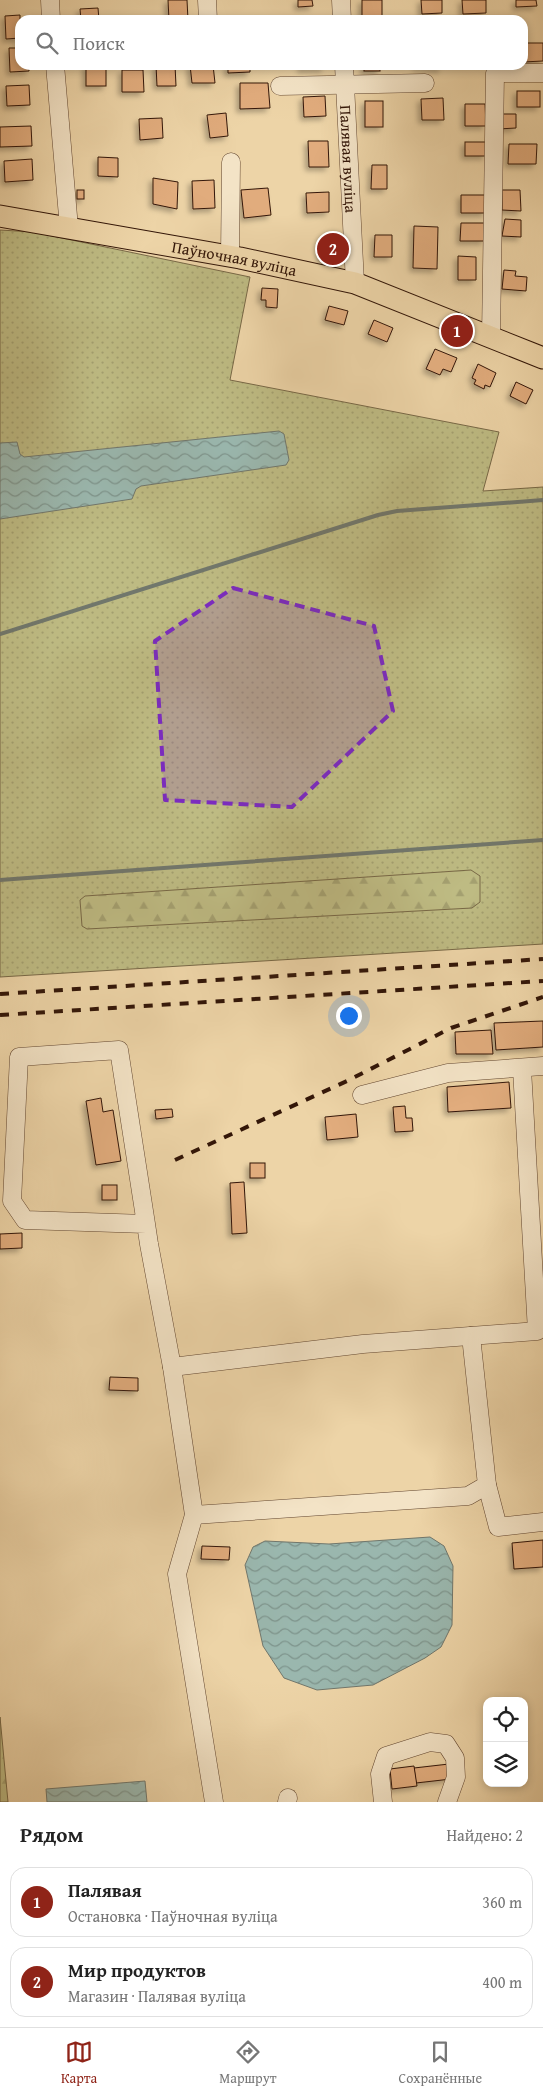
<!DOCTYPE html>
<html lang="ru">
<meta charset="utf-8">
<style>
body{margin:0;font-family:"Gentium Book Plus",serif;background:#f6f6f6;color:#222}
.controls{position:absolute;right:15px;bottom:15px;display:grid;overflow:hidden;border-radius:10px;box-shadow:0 2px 8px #0003}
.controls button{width:45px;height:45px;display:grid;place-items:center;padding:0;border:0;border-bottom:1px solid #e0e0e0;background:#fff;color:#222;font:25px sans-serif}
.you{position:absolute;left:348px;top:1015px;width:18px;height:18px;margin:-12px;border:4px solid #fff;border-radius:50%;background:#1a73e8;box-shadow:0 0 0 8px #1a73e833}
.badge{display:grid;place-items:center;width:32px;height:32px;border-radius:50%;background:#8f2418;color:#fff;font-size:16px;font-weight:700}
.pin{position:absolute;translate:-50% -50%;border:2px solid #fff;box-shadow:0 1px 5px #0006}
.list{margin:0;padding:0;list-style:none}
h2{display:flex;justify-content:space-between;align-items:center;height:65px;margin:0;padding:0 20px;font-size:21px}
h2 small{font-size:16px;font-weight:400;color:#767676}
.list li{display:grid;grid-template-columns:32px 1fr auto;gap:15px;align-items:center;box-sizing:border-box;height:70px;margin:0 10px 10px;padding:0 10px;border:1px solid #e0e0e0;border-radius:15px}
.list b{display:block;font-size:19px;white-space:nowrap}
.list p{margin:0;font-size:16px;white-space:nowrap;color:#767676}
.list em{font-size:16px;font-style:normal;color:#767676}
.icon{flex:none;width:28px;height:28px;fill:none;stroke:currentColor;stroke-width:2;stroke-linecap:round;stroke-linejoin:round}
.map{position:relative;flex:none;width:543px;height:1802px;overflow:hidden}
.search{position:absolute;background:#fff;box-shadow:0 2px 8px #0003;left:15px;right:15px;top:15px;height:55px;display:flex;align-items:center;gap:12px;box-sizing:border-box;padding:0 18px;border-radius:15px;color:#767676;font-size:19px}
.sheet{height:225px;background:#fff}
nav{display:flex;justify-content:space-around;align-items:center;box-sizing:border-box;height:70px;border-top:1px solid #e0e0e0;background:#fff;font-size:14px;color:#767676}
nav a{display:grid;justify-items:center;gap:2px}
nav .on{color:#8f2418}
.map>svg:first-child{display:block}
.green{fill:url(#green-dots);stroke:#786846}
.forest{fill:url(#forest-firs);stroke:#786846}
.water{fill:url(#water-waves);stroke:#71776c}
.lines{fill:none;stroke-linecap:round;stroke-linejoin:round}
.stream{stroke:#71776c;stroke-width:4}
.building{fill:#e1ac7d;stroke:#331608;filter:url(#shadow)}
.minor-casing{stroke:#624630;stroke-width:19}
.major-casing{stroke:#331608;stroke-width:23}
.minor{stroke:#f3e3c6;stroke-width:18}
.major{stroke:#edd4a7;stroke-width:21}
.rail{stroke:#331608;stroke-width:4;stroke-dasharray:9 9;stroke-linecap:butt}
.marked{fill:#7b2cbf;fill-opacity:0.2;stroke:#7b2cbf;stroke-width:4;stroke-dasharray:10 6;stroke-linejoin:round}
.labels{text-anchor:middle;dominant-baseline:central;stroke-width:4.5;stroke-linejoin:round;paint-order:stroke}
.street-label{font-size:16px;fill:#331608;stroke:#f3e3c6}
</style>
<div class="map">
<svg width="543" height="1802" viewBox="0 0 543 1802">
<defs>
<pattern id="green-dots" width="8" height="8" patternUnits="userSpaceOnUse" patternTransform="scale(1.25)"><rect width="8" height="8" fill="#bebb83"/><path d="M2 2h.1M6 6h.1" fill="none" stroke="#a4a070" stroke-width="1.8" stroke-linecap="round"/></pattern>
<pattern id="forest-firs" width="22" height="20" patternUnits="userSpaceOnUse" patternTransform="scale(1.25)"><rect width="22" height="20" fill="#bebb83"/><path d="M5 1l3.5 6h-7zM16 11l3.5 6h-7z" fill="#a4a070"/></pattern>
<pattern id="water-waves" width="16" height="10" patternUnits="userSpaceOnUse" patternTransform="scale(1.25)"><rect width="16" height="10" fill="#9ab7ae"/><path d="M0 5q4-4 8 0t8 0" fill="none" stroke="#7e948c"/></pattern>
<filter id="shadow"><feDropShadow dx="-3.5" dy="3.5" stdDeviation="2.5" flood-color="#0004"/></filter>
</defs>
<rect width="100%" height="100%" fill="#edd4a7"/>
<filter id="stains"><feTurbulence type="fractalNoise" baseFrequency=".004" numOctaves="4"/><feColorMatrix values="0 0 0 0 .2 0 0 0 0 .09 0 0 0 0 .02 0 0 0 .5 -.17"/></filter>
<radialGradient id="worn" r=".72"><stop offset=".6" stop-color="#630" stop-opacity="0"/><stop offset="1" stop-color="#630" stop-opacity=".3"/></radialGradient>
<path class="green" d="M0 230 33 232 250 277 230 380 499 432 483 491 543 487V944L0 977Z"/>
<g class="forest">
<path d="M471 870 480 876V902L472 908 87 929 82 926 80 900 85 896Z"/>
<path d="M0 1717 8 1802H0Z"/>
</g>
<g class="water">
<path d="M279 431 284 434 289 460 286 465 141 486 136 489 132 499 0 519V443L17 442 20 454 24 457Z"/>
<path d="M430 1537 444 1546 453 1566 452 1625 441 1647 425 1658 373 1685 317 1690 284 1678 263 1646 245 1565 253 1547 265 1541 329 1544Z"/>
<path d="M145 1781 147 1802H47L46 1789Z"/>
</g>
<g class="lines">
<g class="stream">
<path d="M0 634 378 515 397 511 543 500"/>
<path d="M0 880 543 840"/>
</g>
</g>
<g class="building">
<path d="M168 0H187L188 20H169Z"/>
<path d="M298 0H312L313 6 298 7Z"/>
<rect x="362" y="0" width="20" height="16"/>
<path d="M421 0H442V13L422 14Z"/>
<path d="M462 0H486V13L463 14Z"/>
<path d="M516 0H536L537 6 516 7Z"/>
<path d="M98 8 99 20H81L80 9Z"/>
<path d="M20 15V38L6 39 5 16Z"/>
<path d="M523 43H543V61L523 62Z"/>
<path d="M9 48H20V65H29V71L10 72Z"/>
<rect x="86" y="65" width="20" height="21"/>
<path d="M156 65H175L176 86H157Z"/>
<path d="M190 65H213L215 83H192Z"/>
<path d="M228 65H250V72L228 73Z"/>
<path d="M301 65H325V68L301 69Z"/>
<rect x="364" y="65" width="16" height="6"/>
<path d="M416 65H442V69L416 67Z"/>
<path d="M122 70H143L144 92H122Z"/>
<path d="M240 83H268L270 108 240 109Z"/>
<path d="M29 85 30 105 7 106 6 86Z"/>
<rect x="517" y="91" width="23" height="16"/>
<path d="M325 96 326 116 304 117 303 97Z"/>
<path d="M443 98 444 120H422L421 99Z"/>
<rect x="365" y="101" width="18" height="26"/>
<path d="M465 104H485L486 126H465Z"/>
<path d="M226 113 228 136 210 138 207 115Z"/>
<path d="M498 114H516V128L498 129Z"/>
<path d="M162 118 163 138 140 140 139 119Z"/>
<path d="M31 126 32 146 0 147V127Z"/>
<path d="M308 141H328L329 167H309Z"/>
<rect x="465" y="142" width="21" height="14"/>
<path d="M509 144H537L536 164H508Z"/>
<path d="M98 157 118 158V177L98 176Z"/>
<path d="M32 159 33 180 5 182 4 161Z"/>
<path d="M372 165H387V189H371Z"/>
<path d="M153 178 178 182 177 209 153 204Z"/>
<path d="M214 180 215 208 193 209 192 181Z"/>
<path d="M268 188 271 215 244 218 241 190Z"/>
<rect x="77" y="190" width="7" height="9"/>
<path d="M502 190H520L521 211 502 210Z"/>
<path d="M329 192V212L307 213 306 193Z"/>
<path d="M461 195H485L486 213H461Z"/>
<path d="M505 219 521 220V237L502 236Z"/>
<path d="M461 223H485V241H460Z"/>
<path d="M414 226 438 227 437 269 413 268Z"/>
<path d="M375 235H392V257H374Z"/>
<path d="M324 237 344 239 342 260 322 258Z"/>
<path d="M458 256 476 257V280H458Z"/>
<path d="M504 270 516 271 515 276 527 277 526 291 502 289Z"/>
<path d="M262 288 278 289 277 308 266 307V300H261Z"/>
<path d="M329 306 348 311 344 325 325 320Z"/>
<path d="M374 320 393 328 387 342 368 334Z"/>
<path d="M435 349 457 358 451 372 443 369 440 375 426 369Z"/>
<path d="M478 364 496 373 490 387 485 385 484 389 474 384 476 380 472 378Z"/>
<path d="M516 382 533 390 526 404 510 396Z"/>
<path d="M543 1021V1047L496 1050 494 1023Z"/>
<path d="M491 1030 493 1054H456L455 1032Z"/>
<path d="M509 1082 511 1108 448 1112 447 1087Z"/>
<path d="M101 1098 103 1112 113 1110 121 1161 96 1165 86 1101Z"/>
<path d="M405 1106 406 1118H412L413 1131 395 1132 393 1107Z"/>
<path d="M172 1109 173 1117 156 1119 155 1110Z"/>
<path d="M356 1114 358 1137 327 1140 325 1117Z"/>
<rect x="250" y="1163" width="15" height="15"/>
<path d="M244 1182 247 1233 232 1234 230 1183Z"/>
<rect x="102" y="1185" width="15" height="15"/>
<path d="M22 1233V1248L0 1249V1234Z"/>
<path d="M110 1377 138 1378V1391L109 1390Z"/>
<path d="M543 1540V1567L514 1569 512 1543Z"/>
<path d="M202 1546 230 1547 229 1560 201 1559Z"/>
<path d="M449 1764 451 1779 416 1783 414 1768Z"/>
<path d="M414 1766 417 1786 392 1789 390 1769Z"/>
</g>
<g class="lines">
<g class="minor-casing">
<g id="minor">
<path d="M50 0 51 20"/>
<path d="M207 0 208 20"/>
<path d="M341 0 342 20"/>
<path d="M55 65 69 228"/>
<path id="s1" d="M344 65 355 283"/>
<path d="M280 86 425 83"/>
<path d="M230 256 231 162"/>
<path d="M491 337 495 73H543"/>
<path d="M362 1095 448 1073 543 1066"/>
<path d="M146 1224 25 1220 12 1201 19 1057 119 1050 146 1224 149 1244 172 1367 363 1344 537 1331 522 1069"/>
<path d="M172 1367 194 1515 468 1496 487 1485 471 1336"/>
<path d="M487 1485 498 1527 543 1522"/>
<path d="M194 1515 177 1574 214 1802"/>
<path d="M287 1802 288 1798"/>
<path d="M383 1802 380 1774 386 1756 430 1742 446 1744 455 1758 456 1777 447 1802"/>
</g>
</g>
<g class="major-casing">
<g id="major">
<path id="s2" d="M0 216 240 258 355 283 543 358"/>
</g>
</g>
<use href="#minor" class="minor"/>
<use href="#major" class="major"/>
<g class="rail">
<path d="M0 994 543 959"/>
<path d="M0 1015 543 981"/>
<path d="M175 1160 347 1081 451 1028 543 997"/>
</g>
</g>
<path class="marked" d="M233 588 374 626 393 711 292 807 165 800 155 641Z"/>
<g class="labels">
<g class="street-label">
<text stroke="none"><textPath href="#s1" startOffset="94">Палявая вуліца</textPath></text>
<text stroke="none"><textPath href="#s2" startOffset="238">Паўночная вуліца</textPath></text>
</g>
</g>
<rect width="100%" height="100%" filter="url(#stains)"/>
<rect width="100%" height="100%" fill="url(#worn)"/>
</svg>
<div class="controls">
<button><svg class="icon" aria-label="locate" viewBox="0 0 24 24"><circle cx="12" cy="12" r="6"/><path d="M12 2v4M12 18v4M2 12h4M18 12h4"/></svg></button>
<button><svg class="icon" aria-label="layers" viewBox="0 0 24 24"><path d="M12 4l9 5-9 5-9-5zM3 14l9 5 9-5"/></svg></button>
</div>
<div class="you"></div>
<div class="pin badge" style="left:457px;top:331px">1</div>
<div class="pin badge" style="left:333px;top:249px">2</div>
<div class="search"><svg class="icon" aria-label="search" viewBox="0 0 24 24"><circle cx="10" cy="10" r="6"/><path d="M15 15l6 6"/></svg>Поиск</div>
</div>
<section class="sheet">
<h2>Рядом<small>Найдено: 2</small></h2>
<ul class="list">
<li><span class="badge">1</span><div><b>Палявая</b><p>Остановка · Паўночная вуліца</p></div><em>360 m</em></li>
<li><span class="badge">2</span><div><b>Мир продуктов</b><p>Магазин · Палявая вуліца</p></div><em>400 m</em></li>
</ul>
</section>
<nav>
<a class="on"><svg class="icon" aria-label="map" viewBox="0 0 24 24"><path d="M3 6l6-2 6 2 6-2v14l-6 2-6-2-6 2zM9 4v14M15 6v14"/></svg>Карта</a>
<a><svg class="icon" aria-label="directions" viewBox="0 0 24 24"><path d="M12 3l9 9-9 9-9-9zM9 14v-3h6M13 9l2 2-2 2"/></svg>Маршрут</a>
<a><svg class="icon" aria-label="saved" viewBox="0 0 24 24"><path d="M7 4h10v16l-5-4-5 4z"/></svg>Сохранённые</a>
</nav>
